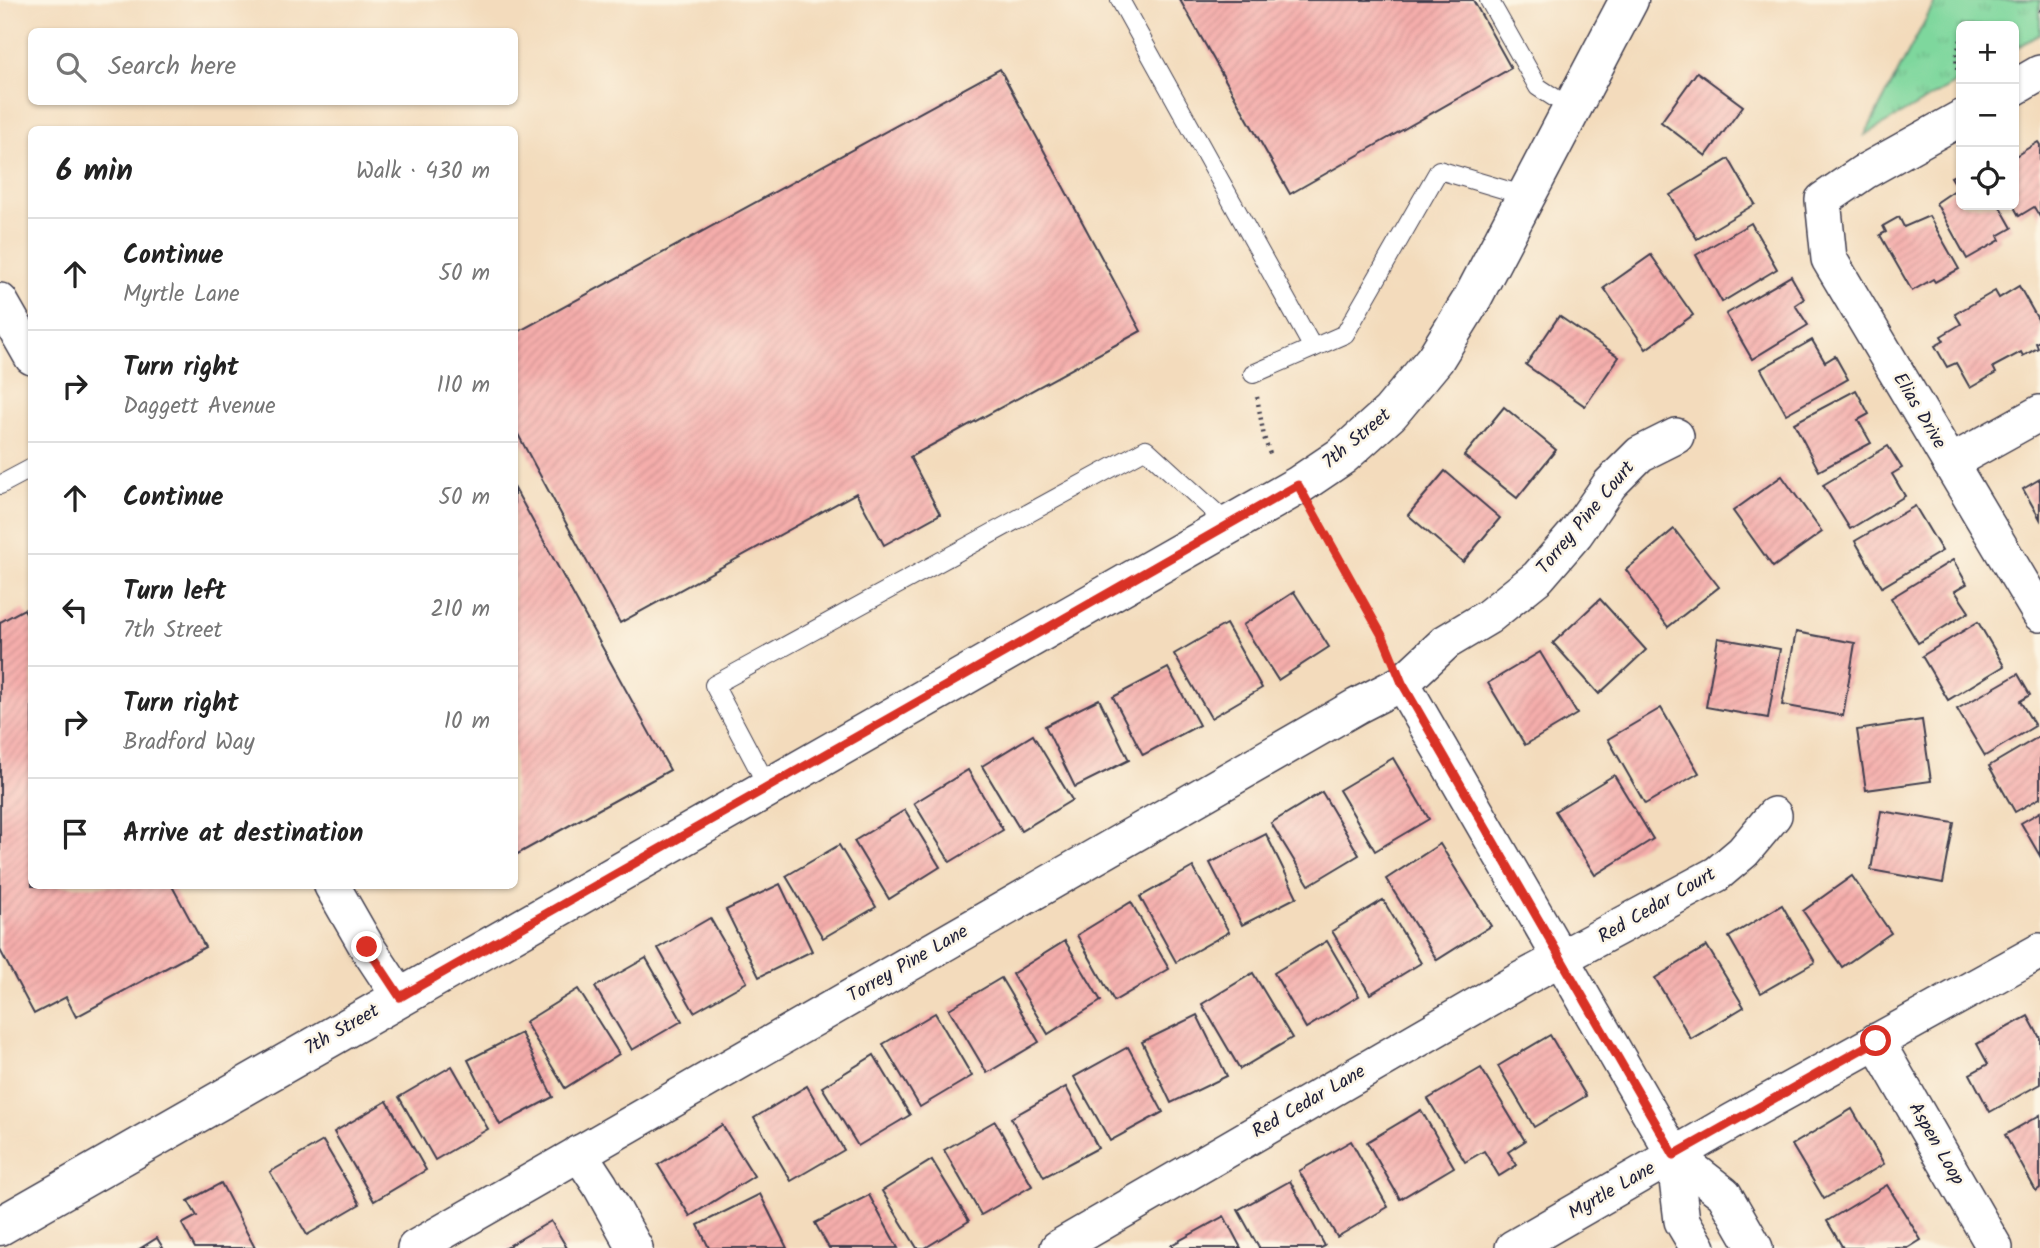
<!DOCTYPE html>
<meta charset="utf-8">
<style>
body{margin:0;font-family:Kalam,sans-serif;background:#f6f6f6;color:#222}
.controls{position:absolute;right:21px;top:21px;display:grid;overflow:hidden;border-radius:10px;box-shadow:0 2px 5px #0004}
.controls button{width:63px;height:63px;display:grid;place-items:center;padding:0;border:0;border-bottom:2px solid #e0e0e0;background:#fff;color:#222;font:35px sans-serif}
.stop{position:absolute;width:21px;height:21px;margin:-16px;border:5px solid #d93025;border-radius:50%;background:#fff}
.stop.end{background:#d93025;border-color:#fff;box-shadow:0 2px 7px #0008}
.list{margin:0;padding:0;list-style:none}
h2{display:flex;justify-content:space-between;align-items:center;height:91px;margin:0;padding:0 28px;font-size:30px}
h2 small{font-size:23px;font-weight:400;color:#767676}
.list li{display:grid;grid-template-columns:46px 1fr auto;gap:21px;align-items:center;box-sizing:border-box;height:112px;padding:0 28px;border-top:2px solid #e0e0e0}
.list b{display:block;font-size:26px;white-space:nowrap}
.list p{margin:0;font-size:23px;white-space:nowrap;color:#767676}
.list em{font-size:23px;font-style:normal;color:#767676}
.icon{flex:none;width:38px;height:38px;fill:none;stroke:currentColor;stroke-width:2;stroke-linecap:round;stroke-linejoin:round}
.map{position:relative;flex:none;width:2040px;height:1248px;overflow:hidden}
.search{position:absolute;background:#fff;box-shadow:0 2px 5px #0004;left:28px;top:28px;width:490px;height:77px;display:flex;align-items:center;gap:18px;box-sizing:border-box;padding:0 24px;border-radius:10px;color:#767676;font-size:26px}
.panel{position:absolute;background:#fff;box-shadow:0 2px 5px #0004;left:28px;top:126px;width:490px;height:763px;border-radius:10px}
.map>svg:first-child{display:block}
.grass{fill:url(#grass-tufts);stroke:#507c6c;stroke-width:2}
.building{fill:url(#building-hatch)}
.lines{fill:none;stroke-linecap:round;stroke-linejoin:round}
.lane-casing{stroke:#413e4e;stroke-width:20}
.street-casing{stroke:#413e4e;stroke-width:38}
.secondary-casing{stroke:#413e4e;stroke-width:41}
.path{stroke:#413e4e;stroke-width:4.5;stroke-dasharray:2 5;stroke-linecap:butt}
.lane{stroke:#fff;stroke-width:18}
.street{stroke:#fff;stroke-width:35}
.secondary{stroke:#fff;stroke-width:38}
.route{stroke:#d93025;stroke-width:9}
.labels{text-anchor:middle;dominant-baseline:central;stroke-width:5;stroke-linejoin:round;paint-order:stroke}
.street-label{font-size:19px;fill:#22223b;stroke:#fcf5e5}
</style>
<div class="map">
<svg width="2040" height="1248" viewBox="0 0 2040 1248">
<defs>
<pattern id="grass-tufts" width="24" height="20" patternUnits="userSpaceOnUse" patternTransform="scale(1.75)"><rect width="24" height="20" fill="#7ed79d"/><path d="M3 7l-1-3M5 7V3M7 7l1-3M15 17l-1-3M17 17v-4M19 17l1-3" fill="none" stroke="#6db888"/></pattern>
<pattern id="building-hatch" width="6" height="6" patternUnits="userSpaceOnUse" patternTransform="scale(1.75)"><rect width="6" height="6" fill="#f5adab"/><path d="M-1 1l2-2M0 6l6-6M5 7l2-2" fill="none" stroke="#d29594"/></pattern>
</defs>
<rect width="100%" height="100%" fill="#fcf5e5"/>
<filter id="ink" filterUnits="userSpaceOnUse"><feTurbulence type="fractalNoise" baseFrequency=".0143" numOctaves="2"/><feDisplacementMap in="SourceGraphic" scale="14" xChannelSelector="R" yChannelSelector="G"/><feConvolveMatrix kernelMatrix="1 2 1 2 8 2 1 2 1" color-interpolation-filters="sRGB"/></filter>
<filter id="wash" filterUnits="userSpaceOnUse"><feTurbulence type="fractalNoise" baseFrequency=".00686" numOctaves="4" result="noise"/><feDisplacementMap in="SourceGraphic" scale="28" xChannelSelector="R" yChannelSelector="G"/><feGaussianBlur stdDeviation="1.57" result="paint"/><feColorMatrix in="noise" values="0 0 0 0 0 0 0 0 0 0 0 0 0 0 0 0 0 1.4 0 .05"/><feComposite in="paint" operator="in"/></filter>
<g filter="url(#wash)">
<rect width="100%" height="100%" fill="#f3dbbc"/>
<path class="grass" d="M1936 0H2040V34L2014 49V26H1961V80L1865 135Z"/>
<g id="blocks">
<g class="building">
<path d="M1180 0H1473L1511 68 1290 194Z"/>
<path d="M1000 69 1141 331 910 457 940 514 884 545 856 493 620 623 514 427V334Z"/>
<path d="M1697 72 1743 106 1706 156 1661 122Z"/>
<path d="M2038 142 2040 145V217L2034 207 2019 216 2013 205 2014 157Z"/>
<path d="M1729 159 1755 204 1697 239 1670 195Z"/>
<path d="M1961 172V205H1999L2012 228 1998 236 2000 240 1967 259 1936 203 1958 188 1951 177Z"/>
<path d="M1929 216 1959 269 1935 282 1933 279 1912 291 1880 235 1886 232 1883 226 1899 217 1904 227Z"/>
<path d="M1751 223 1777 269 1722 302 1696 255Z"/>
<path d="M1651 255 1693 315 1646 349 1604 288Z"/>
<path d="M1791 276 1804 299 1795 305 1808 325 1752 359 1726 314Z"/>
<path d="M2019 286 2040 323V341L2036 343 2038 348 2023 356 2021 352 1993 367 1996 373 1970 388 1956 363 1947 367 1935 346 1944 341 1941 336 1961 324 1955 314 1995 291 1999 298Z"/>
<path d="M1559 316 1619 357 1585 406 1526 365Z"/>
<path d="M1812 340 1825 362 1835 356 1848 379 1786 414 1761 369Z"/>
<path d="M1856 390 1869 414 1858 420 1871 443 1819 471 1794 423Z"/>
<path d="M1504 407 1556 450 1517 498 1464 456Z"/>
<path d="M1888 446 1902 468 1892 474 1905 496 1850 529 1823 485Z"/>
<path d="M1445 471 1500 518 1463 562 1408 515Z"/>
<path d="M1782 476 1822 532 1773 567 1733 511Z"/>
<path d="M2040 479V519L2023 489Z"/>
<path d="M514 487 670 770 514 856Z"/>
<path d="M1915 506 1942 551 1882 587 1855 541Z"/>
<path d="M1674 529 1719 587 1668 627 1626 570Z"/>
<path d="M1953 560 1967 584 1955 591 1969 612 1918 643 1891 598Z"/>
<path d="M1294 592 1329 647 1278 680 1243 625Z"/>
<path d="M1600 599 1646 650 1599 694 1553 643Z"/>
<path d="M24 609 32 624V886H172L205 947 76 1017 66 997 34 1014 0 950V622Z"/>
<path d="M1978 622 2004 666 1948 700 1922 656Z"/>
<path d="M1226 624 1262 688 1211 718 1174 654Z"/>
<path d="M1796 632 1855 643 1843 716 1782 705Z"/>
<path d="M1718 638 1780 649 1768 718 1706 707Z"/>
<path d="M1540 652 1577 714 1525 745 1488 683Z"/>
<path d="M1168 668 1199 725 1143 755 1113 697Z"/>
<path d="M2018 674 2030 695 2020 701 2035 726 1985 756 1957 709Z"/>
<path d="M1099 699 1129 760 1075 787 1045 726Z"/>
<path d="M1661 708 1699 773 1645 804 1608 739Z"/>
<path d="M1922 720 1931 781 1866 790 1857 730Z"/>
<path d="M1033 735 1072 800 1021 831 982 766Z"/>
<path d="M2040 736V798L2015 812 1989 766Z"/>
<path d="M1393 758 1429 819 1375 851 1339 790Z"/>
<path d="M968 770 1003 830 950 862 914 803Z"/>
<path d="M1614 775 1653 839 1595 875 1555 811Z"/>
<path d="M1322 792 1359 855 1309 885 1271 823Z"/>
<path d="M905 810 940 867 889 899 854 841Z"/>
<path d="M1881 811 1954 823 1943 883 1871 870Z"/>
<path d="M2040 812V856L2021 823Z"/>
<path d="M1266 834 1297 897 1242 925 1210 863Z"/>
<path d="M1440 844 1491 926 1437 960 1386 879Z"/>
<path d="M839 845 876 907 823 938 786 876Z"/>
<path d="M1193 867 1229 932 1176 962 1140 897Z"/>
<path d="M1852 876 1891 933 1842 967 1803 911Z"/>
<path d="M780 884 812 951 759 977 726 910Z"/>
<path d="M1383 900 1421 963 1370 994 1332 931Z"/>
<path d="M1131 902 1169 969 1114 1001 1077 935Z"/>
<path d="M1782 905 1815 962 1761 993 1729 937Z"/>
<path d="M710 918 747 982 694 1012 658 948Z"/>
<path d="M1065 941 1101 1001 1048 1034 1012 974Z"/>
<path d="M1327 941 1359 996 1306 1028 1274 973Z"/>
<path d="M1707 946 1744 1007 1691 1039 1655 978Z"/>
<path d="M646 958 682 1021 632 1050 595 987Z"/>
<path d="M1253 973 1292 1038 1240 1069 1202 1004Z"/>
<path d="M1001 978 1039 1042 987 1073 949 1009Z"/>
<path d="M578 989 619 1054 565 1088 525 1022Z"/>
<path d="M935 1013 972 1076 920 1107 883 1044Z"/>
<path d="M1197 1015 1227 1076 1171 1103 1142 1042Z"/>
<path d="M2028 1016 2040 1038V1084L1990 1112 1970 1074 1988 1064 1977 1044Z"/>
<path d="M521 1033 553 1097 500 1125 468 1060Z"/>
<path d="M1550 1035 1586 1096 1534 1127 1498 1066Z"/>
<path d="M1128 1047 1163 1112 1110 1141 1074 1077Z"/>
<path d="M874 1055 910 1115 858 1146 822 1087Z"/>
<path d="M452 1066 488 1129 435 1160 399 1097Z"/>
<path d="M1481 1068 1525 1141 1508 1152 1517 1165 1499 1176 1484 1151 1465 1162 1428 1099Z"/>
<path d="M807 1086 844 1150 791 1181 754 1118Z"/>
<path d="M1066 1087 1098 1148 1044 1177 1011 1118Z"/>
<path d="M387 1101 426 1170 374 1201 334 1132Z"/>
<path d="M1852 1109 1884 1164 1824 1199 1792 1145Z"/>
<path d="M1421 1110 1454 1167 1400 1199 1367 1142Z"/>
<path d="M2040 1115V1188L2036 1191 2005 1135Z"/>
<path d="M995 1121 1032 1186 981 1215 944 1150Z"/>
<path d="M722 1125 754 1176 690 1216 658 1165Z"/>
<path d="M323 1141 360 1204 307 1235 270 1172Z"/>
<path d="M1351 1141 1388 1207 1337 1237 1299 1171Z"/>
<path d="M932 1160 969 1221 925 1248H917L882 1191Z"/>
<path d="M1290 1181 1325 1246 1321 1248H1259L1238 1210Z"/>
<path d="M221 1183 255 1248H195L182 1224 197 1216 188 1201Z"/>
<path d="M1887 1185 1921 1240 1908 1248H1843L1827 1221Z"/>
<path d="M760 1194 787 1248H709L698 1225Z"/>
<path d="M869 1195 898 1248H829L815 1223Z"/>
<path d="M1224 1216 1241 1248H1173L1171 1245Z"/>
<path d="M551 1221 567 1248H505Z"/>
<path d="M157 1238 163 1248H141Z"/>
</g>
</g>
</g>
<g filter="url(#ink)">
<use href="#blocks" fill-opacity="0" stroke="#413e4e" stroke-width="2"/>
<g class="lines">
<g class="lane-casing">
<g id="lane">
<path d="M1120 0 1313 348"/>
<path d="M1489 0 1538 87 1572 109"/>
<path d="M1253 374 1345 334 1439 170 1526 196"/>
<path d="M0 485 32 468"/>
<path d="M768 787 714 685 1146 449 1228 524"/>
</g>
</g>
<g class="street-casing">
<g id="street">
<path d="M2014 88 2040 73"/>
<path d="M1961 118 1864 172 1823 200 1829 259 2040 614"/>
<path d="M0 301 32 357"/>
<path d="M1950 463 2040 413"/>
<path d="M1402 683 1674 1155 1682 1221 1698 1248"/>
<path d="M332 886 367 947 400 997"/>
<path d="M1876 1041 1995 1248"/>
<path d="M579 1153 600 1185 635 1248"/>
<path d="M1674 1155 1724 1194 1755 1248"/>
<path d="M415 1248 1357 706 1402 683 1446 642 1488 617 1538 577 1576 533 1610 484 1640 454 1676 436"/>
<path d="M1058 1248 1522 979 1717 874 1743 852 1774 815"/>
<path d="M1513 1248 1733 1121 2040 951"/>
</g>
</g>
<g class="secondary-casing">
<path id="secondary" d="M0 1226 1299 485 1342 456 1390 413 1435 359 1472 299 1629 0"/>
</g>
<g class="path">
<path d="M2039 10 2040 11"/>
<path d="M1961 40C1956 54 1954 66 1961 79"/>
<path d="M1257 397 1264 437 1270 454"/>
<path d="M1316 516 1389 649"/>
</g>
<use href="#lane" class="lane"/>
<use href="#street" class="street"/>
<use href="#secondary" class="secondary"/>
</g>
</g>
<g class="lines" filter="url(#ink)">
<path class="route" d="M367 947 400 997 1298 485 1384 639 1402 683 1674 1155 1876 1041"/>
</g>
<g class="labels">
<g class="street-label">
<text transform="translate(1919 411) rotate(59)">Elias Drive</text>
<text transform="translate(1357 439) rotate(-40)">7th Street</text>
<text transform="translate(1586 518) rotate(-50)">Torrey Pine Court</text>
<text transform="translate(1657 906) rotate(-30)">Red Cedar Court</text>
<text transform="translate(908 964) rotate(-30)">Torrey Pine Lane</text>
<text transform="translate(342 1030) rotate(-30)">7th Street</text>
<text transform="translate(1309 1102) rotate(-30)">Red Cedar Lane</text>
<text transform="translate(1936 1144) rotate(60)">Aspen Loop</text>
<text transform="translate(1612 1191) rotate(-30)">Myrtle Lane</text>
</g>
</g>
</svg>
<div class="controls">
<button>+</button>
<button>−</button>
<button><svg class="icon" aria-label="locate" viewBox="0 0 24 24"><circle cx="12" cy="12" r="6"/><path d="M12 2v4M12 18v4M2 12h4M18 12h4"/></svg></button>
</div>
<div class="stop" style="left:1876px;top:1041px"></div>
<div class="stop end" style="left:367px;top:947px"></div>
<div class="search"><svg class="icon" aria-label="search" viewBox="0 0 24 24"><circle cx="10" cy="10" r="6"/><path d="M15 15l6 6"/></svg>Search here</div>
<section class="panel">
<h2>6 min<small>Walk · 430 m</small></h2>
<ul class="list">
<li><svg class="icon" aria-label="ahead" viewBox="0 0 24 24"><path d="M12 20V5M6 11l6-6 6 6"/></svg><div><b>Continue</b><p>Myrtle Lane</p></div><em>50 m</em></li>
<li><svg class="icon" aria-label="right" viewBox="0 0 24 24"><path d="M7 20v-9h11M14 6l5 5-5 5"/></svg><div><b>Turn right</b><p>Daggett Avenue</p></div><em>110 m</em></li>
<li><svg class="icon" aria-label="ahead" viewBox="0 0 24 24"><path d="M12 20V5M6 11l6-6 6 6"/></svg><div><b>Continue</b></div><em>50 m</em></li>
<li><svg class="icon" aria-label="left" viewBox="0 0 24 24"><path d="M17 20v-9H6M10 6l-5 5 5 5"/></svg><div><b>Turn left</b><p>7th Street</p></div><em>210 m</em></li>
<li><svg class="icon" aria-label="right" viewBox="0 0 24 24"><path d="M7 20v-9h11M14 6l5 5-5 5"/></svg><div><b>Turn right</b><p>Bradford Way</p></div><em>10 m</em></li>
<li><svg class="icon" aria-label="arrive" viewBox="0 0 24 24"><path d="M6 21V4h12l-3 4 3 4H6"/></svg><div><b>Arrive at destination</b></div></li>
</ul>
</section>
</div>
